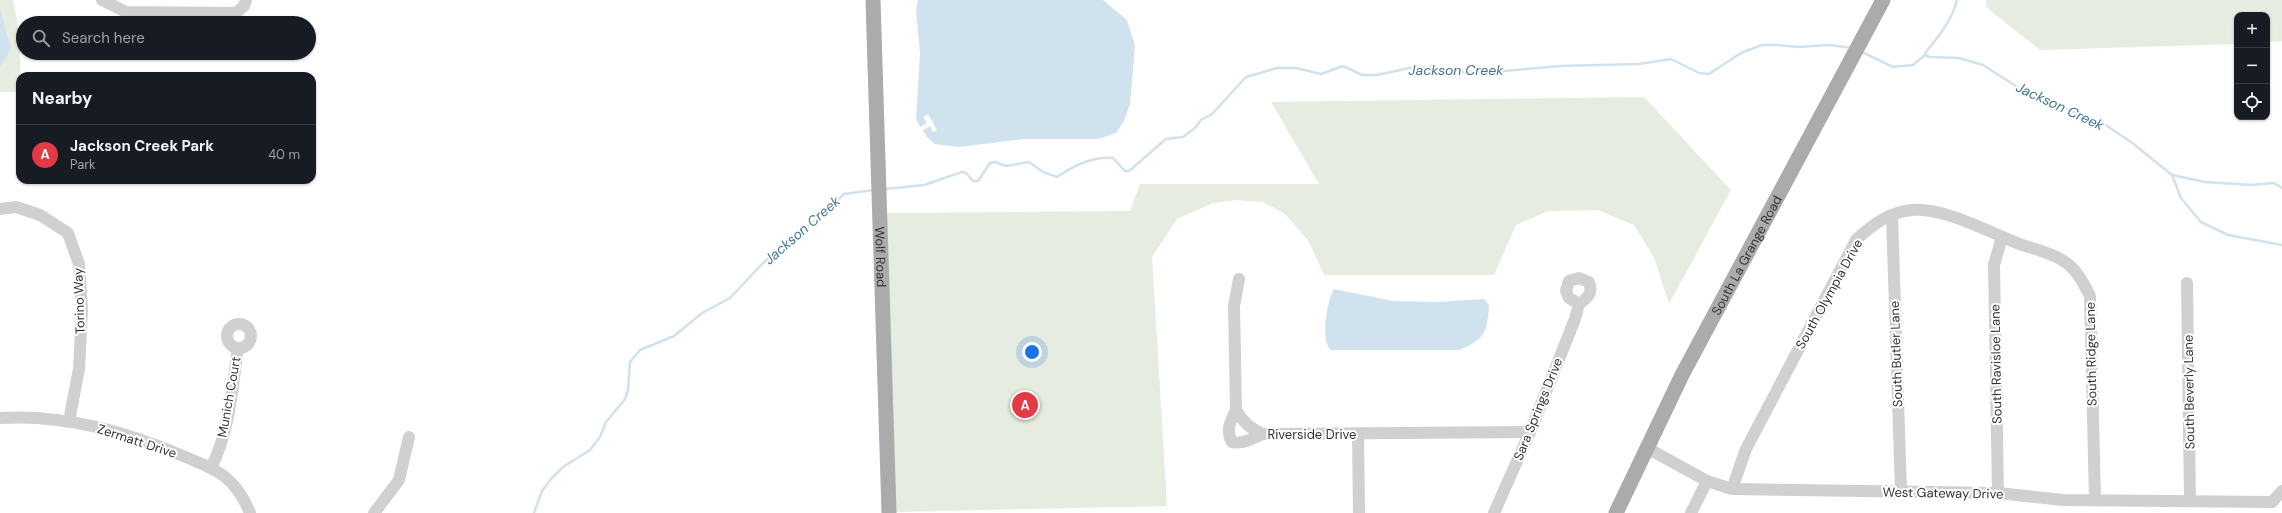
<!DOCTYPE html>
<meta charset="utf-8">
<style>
body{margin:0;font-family:"DM Sans",sans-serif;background:#20242c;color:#f1f3f6}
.controls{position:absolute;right:12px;top:12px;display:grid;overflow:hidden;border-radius:8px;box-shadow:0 1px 3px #0004}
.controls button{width:36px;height:36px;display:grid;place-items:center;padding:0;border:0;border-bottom:1px solid #363941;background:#171b24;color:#f1f3f6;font:20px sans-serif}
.you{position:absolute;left:1032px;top:352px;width:14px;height:14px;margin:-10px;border:3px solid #fff;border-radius:50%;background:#1a73e8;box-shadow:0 0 0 6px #1a73e833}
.badge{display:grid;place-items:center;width:26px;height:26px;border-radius:50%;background:#e63946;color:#fff;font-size:13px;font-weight:700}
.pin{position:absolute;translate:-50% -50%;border:2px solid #fff;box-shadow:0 1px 4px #0006}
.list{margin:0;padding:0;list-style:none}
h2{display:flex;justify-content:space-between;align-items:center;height:52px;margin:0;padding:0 16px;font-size:17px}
h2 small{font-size:13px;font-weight:400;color:#9ea1a6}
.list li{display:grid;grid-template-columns:26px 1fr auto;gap:12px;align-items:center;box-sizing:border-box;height:60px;padding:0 16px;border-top:1px solid #363941}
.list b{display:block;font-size:15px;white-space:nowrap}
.list p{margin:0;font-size:13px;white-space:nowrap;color:#9ea1a6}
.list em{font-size:13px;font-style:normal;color:#9ea1a6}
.icon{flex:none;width:22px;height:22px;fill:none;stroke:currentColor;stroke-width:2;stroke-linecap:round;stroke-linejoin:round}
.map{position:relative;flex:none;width:2282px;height:513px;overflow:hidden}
.search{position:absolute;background:#171b24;box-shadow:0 1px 3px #0004;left:16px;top:16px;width:300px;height:44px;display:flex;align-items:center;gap:10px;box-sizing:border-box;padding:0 14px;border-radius:22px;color:#9ea1a6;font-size:15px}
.panel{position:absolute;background:#171b24;box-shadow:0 1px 3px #0004;left:16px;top:72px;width:300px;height:112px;border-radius:12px}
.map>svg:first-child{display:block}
.green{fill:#e6ecdf}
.water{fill:#cfe2ee}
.pier{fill:#fff}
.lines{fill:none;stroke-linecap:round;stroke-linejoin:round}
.stream{stroke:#cfe2ee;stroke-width:2.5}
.minor{stroke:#d0d0d0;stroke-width:12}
.major{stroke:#ababab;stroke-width:15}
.labels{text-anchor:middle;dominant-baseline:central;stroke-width:4;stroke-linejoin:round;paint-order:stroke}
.street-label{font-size:13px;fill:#333;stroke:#fff}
.water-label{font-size:14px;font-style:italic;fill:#3f7597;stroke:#fff}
</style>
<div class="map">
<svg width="2282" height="513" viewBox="0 0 2282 513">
<rect width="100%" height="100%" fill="#fff"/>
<g class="green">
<path d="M0 0H13L20 37V92H0Z"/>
<path d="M1986 0H2282V41L2267 42V15H2237V44L2040 50 1987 8Z"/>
<path d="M1644 97 1731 190 1669 304 1654 257 1634 225 1598 210 1548 211 1516 225 1494 275H1324L1308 240 1285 214 1263 202 1236 200 1213 203 1177 219 1152 257 1167 506 895 512 882 213 1130 211 1140 184H1319L1271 102Z"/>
</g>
<g class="water">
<path d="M918 0H1103L1127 20 1135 46 1130 104 1124 121 1116 133 1098 139H1025L958 147 935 144 927 137 916 120 920 53 916 10Z"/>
<path d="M0 8 11 49 0 67Z"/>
<path d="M1334 289 1393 301 1438 302 1484 299 1489 305C1487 332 1486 338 1460 350H1331C1320 341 1327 301 1334 289Z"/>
</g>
<path class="pier" d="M928 114 937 130 933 132 930 126 921 131 919 128 927 123 923 117Z"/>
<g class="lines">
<g class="stream">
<path d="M1862 52 1893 67 1913 65 1925 55 1926 52C1939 36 1952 20 1957 0"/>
<path d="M1925 55 1930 57 1959 58 1983 65 2025 92 2104 124 2131 142 2172 175 2181 198 2201 222 2228 235 2282 245"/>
<path d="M2172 175 2205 182 2251 185 2274 183 2282 188"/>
<path d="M885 189 924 185 962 172 966 173 973 181H978L990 163 995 162 1006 166 1029 162 1043 172 1057 177C1073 166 1094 156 1113 158L1125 171H1129L1166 139 1183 137 1195 128 1201 120 1212 114 1246 77 1277 68H1296L1321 74 1343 66 1362 75H1377L1414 67H1432L1449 72H1494L1560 66 1639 64 1671 59 1699 73 1709 74 1741 53 1762 45H1777L1797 47 1830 45 1852 48"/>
<path d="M534 513 542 491 551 479 563 467 590 450 600 437 606 422 625 399 628 390 630 362 640 350 674 336 702 313 730 298 764 262 803 231 844 194 874 190"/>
</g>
<g class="minor">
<path d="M102 0 126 12 236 13 244 6 246 0"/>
<path d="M0 209 16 207 40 215 68 233 79 264 82 311 79 369 69 421"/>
<path d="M1892 215 1901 492"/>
<path d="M1239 279 1234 306 1236 410C1243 422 1250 428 1262 434L1530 432"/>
<path d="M2187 283 2190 500"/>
<circle cx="239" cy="336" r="12"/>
<path d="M1236 410C1231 421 1225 430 1232 442 1243 444 1252 439 1262 434"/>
<path d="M0 418C63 414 125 431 183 456 197 462 212 467 224 476 237 486 244 498 250 513"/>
<path d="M1358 434 1359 513"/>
<path d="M1647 448 1707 481 1732 489 1998 493 2063 500 2272 502"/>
<path d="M211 468C230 430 232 389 238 348"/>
<path d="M1732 489 1746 449 1856 240C1872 225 1889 212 1912 210 1944 207 1991 233 2022 245 2035 249 2051 253 2062 260 2076 268 2083 282 2090 296L2095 499"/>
<path d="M1998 493 1994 265 2002 237"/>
<path d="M2272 502 2282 491"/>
<path d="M374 513 399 480 409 437"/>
<path d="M1494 513 1530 432 1575 319 1579 304C1588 298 1593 293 1589 282L1579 278 1569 281 1566 291 1569 298 1579 304"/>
<path d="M1691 513 1707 481"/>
</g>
<g class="major">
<path id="s1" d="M873 0 889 513"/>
<path id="s2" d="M1616 513 1682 375 1883 0"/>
</g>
</g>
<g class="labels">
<g class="street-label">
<text stroke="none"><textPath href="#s2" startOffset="289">South La Grange Road</textPath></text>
<text stroke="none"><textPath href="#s1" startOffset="257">Wolf Road</textPath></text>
<text transform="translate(1829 294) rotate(-61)">South Olympia Drive</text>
<text transform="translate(79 301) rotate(-92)">Torino Way</text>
<text transform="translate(1896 354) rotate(-92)">South Butler Lane</text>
<text transform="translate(2091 354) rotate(-91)">South Ridge Lane</text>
<text transform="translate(1996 364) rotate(-91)">South Ravisloe Lane</text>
<text transform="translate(2189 392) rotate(-91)">South Beverly Lane</text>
<text transform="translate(229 397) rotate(-80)">Munich Court</text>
<text transform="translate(1538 409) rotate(-68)">Sara Springs Drive</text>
<text x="1312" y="434">Riverside Drive</text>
<text transform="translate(137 441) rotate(18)">Zermatt Drive</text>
<text transform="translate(1943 493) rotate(1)">West Gateway Drive</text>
</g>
<g class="water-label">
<text x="1456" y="70">Jackson Creek</text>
<text transform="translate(2060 106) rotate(25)">Jackson Creek</text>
<text transform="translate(802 230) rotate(-41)">Jackson Creek</text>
</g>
</g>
</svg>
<div class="controls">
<button>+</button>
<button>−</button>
<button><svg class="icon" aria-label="locate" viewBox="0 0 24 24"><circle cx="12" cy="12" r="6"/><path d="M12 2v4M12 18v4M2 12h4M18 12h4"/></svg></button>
</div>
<div class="you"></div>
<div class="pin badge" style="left:1025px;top:405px">A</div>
<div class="search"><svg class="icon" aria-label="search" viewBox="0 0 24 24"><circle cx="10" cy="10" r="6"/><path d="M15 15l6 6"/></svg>Search here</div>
<section class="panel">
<h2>Nearby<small></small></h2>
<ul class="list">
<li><span class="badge">A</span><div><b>Jackson Creek Park</b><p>Park</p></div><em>40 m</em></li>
</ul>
</section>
</div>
